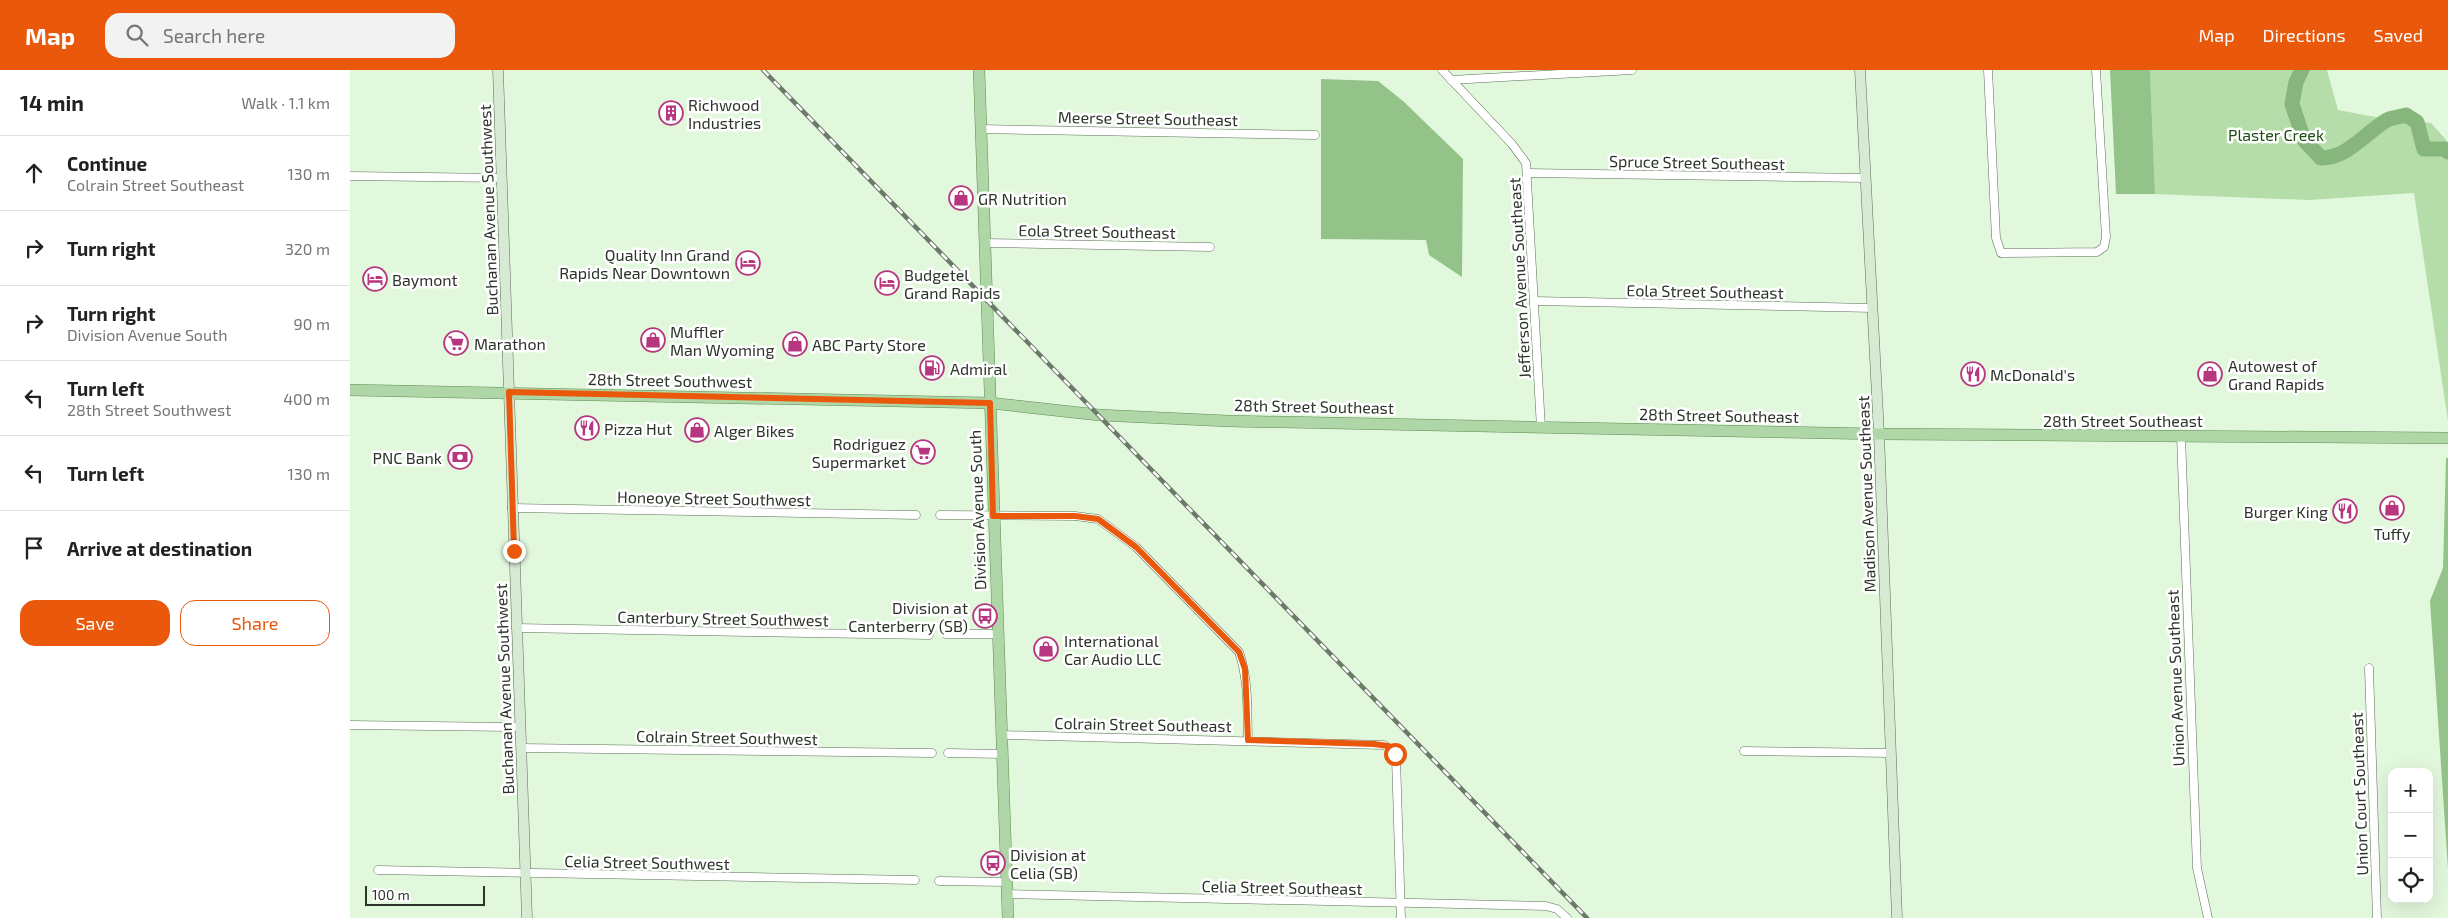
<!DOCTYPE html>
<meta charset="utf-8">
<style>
body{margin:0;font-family:"Exo 2",sans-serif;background:#f2f2f2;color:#222}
.controls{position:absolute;right:15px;bottom:15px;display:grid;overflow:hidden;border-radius:10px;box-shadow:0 5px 20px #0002}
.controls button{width:45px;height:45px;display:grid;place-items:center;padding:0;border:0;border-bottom:1px solid #e0e0e0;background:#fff;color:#222;font:25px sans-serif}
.scale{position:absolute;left:15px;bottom:12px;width:120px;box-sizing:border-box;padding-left:5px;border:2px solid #2c342a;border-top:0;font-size:14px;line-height:18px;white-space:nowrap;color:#2c342a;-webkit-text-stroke:4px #fff;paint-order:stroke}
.stop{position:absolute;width:15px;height:15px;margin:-11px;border:4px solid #ea580c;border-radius:50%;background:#fff}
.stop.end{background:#ea580c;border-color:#fff;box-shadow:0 1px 5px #0008}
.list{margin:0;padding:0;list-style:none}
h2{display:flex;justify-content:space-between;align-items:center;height:65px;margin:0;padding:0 20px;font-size:21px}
h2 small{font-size:16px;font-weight:400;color:#767676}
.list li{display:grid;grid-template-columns:32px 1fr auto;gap:15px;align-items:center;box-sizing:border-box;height:75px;padding:0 20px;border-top:1px solid #e0e0e0}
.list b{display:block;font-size:19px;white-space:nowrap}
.list p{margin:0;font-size:16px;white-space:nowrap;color:#767676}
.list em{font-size:16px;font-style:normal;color:#767676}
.actions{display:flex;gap:10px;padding:15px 20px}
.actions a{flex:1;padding:11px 0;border:1px solid #ea580c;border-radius:15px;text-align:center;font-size:18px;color:#ea580c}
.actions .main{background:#ea580c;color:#fff}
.icon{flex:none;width:28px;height:28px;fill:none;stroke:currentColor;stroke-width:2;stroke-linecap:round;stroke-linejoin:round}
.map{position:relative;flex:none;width:2098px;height:848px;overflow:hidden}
header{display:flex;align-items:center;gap:30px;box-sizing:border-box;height:70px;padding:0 25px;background:#ea580c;color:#fff}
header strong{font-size:24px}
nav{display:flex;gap:28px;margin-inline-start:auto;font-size:18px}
.search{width:350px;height:45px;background:#f2f2f2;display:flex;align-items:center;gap:12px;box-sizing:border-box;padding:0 18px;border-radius:15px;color:#767676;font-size:19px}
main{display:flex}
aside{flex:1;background:#fff}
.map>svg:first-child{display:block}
.green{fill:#b4ddaa}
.forest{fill:#93c388}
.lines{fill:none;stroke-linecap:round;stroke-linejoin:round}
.river{stroke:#86b67b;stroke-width:15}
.street-casing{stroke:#5b6e57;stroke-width:9}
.secondary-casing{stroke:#5b6e57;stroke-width:11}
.primary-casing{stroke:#5f8b54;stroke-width:12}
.street{stroke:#fff;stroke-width:8}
.secondary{stroke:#d7ead3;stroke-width:10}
.primary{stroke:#afd6a6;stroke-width:11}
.rail-casing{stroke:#6d7a6a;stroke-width:4.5}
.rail{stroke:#fff;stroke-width:2.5;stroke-dasharray:8;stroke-linecap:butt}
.route{stroke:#ea580c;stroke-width:6}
.labels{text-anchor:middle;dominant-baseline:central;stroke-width:5;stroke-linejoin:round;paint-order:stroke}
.poi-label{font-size:16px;fill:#2c342a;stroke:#fff;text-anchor:start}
.street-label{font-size:16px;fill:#2c342a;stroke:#fff}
.park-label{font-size:16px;fill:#1f4d13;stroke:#fff}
</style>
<header>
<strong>Map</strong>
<div class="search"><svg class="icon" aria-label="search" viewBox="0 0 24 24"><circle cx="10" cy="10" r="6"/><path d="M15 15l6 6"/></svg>Search here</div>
<nav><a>Map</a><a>Directions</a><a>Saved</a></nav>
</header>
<main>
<aside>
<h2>14 min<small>Walk · 1.1 km</small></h2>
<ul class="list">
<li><svg class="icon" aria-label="ahead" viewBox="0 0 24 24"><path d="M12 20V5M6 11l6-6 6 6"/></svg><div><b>Continue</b><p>Colrain Street Southeast</p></div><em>130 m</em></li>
<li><svg class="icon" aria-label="right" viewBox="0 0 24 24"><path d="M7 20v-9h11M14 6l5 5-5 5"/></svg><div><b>Turn right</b></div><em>320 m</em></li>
<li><svg class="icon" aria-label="right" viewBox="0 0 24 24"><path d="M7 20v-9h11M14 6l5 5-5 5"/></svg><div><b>Turn right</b><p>Division Avenue South</p></div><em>90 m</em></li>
<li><svg class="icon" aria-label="left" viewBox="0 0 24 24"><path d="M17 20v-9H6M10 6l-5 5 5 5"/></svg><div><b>Turn left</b><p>28th Street Southwest</p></div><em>400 m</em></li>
<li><svg class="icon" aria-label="left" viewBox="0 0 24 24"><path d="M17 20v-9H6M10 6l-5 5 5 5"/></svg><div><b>Turn left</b></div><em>130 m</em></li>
<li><svg class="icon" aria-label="arrive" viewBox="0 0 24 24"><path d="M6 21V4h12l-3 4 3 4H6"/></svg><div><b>Arrive at destination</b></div></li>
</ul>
<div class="actions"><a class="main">Save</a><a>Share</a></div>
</aside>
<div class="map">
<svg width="2098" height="848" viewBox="0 0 2098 848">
<rect width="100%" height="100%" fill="#e2f8dd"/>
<path class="green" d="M1800 0H1977L1988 40 2025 47 2081 53 2098 72V351L2064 123 1959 130 1805 124Z"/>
<g class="forest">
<path d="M1760 0H1800L1805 124H1766Z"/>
<path d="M971 9 1028 11 1053 31 1113 89 1112 207 1079 185 1076 170 971 169Z"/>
<path d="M2096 388H2098V799L2080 531 2093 498Z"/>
</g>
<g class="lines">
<path class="river" d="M1952 0 1946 12 1942 34 1954 70 1971 88C1998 88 2015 63 2037 50 2042 47 2051 47 2056 45L2067 52 2074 79H2094L2098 82"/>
<g class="street-casing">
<g id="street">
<path d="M1092 0 1162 74 1176 93 1191 358"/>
<path d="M1638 0 1646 168 1651 183 1747 182 1754 177 1756 167 1746 0"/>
<path d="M1101 10 1282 0"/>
<path d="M631 59 965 65"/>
<path d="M1178 103 1516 108"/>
<path d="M0 106 152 108"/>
<path d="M635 173 860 177"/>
<path d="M1185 231 1523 238"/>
<path d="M1831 366 1847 798 1858 848"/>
<path d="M162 438 566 445"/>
<path d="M590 445 725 446 748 449 786 477 889 582C899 611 897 640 898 670"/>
<path d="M166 558 579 565"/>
<path d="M596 564H648"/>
<path d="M2019 598 2027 848"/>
<path d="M0 655 170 657"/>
<path d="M652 665 1034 675 1042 680 1046 688 1051 848"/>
<path d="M171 678 582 683"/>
<path d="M1394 681 1541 683"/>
<path d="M598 683 652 684"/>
<path d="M28 800 565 810"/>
<path d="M589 811 657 812"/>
<path d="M657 824 1196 836 1207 839 1217 848"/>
</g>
</g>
<g class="secondary-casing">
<g id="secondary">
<path d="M148 0 177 848"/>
<path d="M1510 0 1529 364 1547 848"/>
</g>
</g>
<g class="primary-casing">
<g id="primary">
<path d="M629 0 658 848"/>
<path d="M0 320 640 333 749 345 878 351 1529 364 2098 368"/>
</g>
</g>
<use href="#street" class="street"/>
<use href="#secondary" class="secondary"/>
<use href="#primary" class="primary"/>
<g class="rail-casing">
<path id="rail" d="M413 0 1237 848"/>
</g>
<use href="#rail" class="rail"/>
</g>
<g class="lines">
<path class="route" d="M164 481 159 322 640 333 643 446H725L748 449 786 477 889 582 895 599 898 670 1024 674 1038 676 1045 684"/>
</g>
<defs>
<g id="building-ring" transform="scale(1.25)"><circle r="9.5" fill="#fff" stroke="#b7367f" stroke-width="1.5"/><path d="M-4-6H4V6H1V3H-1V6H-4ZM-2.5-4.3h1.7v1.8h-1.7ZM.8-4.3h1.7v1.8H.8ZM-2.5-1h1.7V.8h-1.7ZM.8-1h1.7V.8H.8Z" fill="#b7367f"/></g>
<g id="shop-ring" transform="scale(1.25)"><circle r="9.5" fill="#fff" stroke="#b7367f" stroke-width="1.5"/><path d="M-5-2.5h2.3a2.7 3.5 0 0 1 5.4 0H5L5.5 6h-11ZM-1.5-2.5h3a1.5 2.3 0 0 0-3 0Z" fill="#b7367f"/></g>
<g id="hotel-ring" transform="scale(1.25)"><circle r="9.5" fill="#fff" stroke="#b7367f" stroke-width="1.5"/><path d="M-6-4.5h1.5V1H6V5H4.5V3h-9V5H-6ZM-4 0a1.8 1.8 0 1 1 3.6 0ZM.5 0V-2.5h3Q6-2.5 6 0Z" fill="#b7367f"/></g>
<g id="supermarket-ring" transform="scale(1.25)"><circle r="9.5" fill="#fff" stroke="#b7367f" stroke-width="1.5"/><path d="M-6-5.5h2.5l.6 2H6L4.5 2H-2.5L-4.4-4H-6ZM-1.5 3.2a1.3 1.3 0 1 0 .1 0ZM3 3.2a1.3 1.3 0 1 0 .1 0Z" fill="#b7367f"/></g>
<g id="fuel-ring" transform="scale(1.25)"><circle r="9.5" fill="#fff" stroke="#b7367f" stroke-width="1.5"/><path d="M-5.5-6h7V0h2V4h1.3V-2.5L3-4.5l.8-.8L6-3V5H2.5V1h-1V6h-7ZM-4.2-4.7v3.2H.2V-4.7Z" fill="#b7367f"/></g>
<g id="restaurant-ring" transform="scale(1.25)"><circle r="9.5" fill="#fff" stroke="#b7367f" stroke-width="1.5"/><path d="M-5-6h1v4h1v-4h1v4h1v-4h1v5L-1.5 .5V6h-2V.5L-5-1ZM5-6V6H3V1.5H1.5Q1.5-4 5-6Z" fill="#b7367f"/></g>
<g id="bank-ring" transform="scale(1.25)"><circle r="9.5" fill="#fff" stroke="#b7367f" stroke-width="1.5"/><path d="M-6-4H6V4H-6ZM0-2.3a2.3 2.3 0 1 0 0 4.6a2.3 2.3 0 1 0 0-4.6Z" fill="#b7367f"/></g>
<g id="bus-ring" transform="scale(1.25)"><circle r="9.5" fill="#fff" stroke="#b7367f" stroke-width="1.5"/><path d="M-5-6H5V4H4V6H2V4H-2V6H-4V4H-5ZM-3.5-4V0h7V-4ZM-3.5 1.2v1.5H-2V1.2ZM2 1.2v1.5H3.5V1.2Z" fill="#b7367f"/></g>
</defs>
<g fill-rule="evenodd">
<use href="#building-ring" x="321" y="43"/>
<use href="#shop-ring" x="611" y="128"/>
<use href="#hotel-ring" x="398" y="193"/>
<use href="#hotel-ring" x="25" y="209"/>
<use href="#hotel-ring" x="537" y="213"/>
<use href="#shop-ring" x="303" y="270"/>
<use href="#supermarket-ring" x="106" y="273"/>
<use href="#shop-ring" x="445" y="274"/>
<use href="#fuel-ring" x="582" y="298"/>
<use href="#restaurant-ring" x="1623" y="304"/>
<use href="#shop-ring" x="1860" y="304"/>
<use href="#restaurant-ring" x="237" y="358"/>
<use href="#shop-ring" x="347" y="360"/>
<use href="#supermarket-ring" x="573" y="382"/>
<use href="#bank-ring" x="110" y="387"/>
<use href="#shop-ring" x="2042" y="438"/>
<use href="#restaurant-ring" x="1995" y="441"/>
<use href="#bus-ring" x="635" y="546"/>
<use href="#shop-ring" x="696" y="579"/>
<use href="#bus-ring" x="643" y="793"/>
</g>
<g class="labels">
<g class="poi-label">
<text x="338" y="34">Richwood<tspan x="338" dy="18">Industries</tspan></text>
<text x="628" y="128">GR Nutrition</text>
<text x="380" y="184" text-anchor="end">Quality Inn Grand<tspan x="380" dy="18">Rapids Near Downtown</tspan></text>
<text x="554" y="204">Budgetel<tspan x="554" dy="18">Grand Rapids</tspan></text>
<text x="42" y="209">Baymont</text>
<text x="320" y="261">Muffler<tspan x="320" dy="18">Man Wyoming</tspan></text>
<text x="124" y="273">Marathon</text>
<text x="462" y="274">ABC Party Store</text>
<text x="1878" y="295">Autowest of<tspan x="1878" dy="18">Grand Rapids</tspan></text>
<text x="600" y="298">Admiral</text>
<text x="1640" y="304">McDonald's</text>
<text x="254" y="358">Pizza Hut</text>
<text x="364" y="360">Alger Bikes</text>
<text x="556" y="373" text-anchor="end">Rodriguez<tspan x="556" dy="18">Supermarket</tspan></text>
<text x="92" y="387" text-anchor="end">PNC Bank</text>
<text x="1978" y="441" text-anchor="end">Burger King</text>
<text x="2042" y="463" text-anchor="middle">Tuffy</text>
<text x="618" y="537" text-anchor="end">Division at<tspan x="618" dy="18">Canterberry (SB)</tspan></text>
<text x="714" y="570">International<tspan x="714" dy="18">Car Audio LLC</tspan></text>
<text x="660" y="784">Division at<tspan x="660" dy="18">Celia (SB)</tspan></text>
</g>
<g class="street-label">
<text transform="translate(798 48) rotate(1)">Meerse Street Southeast</text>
<text transform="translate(1347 92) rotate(1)">Spruce Street Southeast</text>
<text transform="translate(138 140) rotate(-92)">Buchanan Avenue Southwest</text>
<text transform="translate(747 161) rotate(1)">Eola Street Southeast</text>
<text transform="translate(1169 208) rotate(-93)">Jefferson Avenue Southeast</text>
<text transform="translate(1355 221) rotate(1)">Eola Street Southeast</text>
<text transform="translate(320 310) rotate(1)">28th Street Southwest</text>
<text transform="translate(964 336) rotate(1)">28th Street Southeast</text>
<text transform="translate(1369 345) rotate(1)">28th Street Southeast</text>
<text x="1773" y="350">28th Street Southeast</text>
<text transform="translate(1516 424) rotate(-92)">Madison Avenue Southeast</text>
<text transform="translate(364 428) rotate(1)">Honeoye Street Southwest</text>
<text transform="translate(627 440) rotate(-92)">Division Avenue South</text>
<text transform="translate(373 548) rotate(1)">Canterbury Street Southwest</text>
<text transform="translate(1825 608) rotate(-92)">Union Avenue Southeast</text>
<text transform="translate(154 619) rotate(-92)">Buchanan Avenue Southwest</text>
<text transform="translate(793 654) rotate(1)">Colrain Street Southeast</text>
<text transform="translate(377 667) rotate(1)">Colrain Street Southwest</text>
<text transform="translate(2009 724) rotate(-92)">Union Court Southeast</text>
<text transform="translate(297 792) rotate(1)">Celia Street Southwest</text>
<text transform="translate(932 817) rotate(1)">Celia Street Southeast</text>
</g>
<g class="park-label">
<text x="1926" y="64">Plaster Creek</text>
</g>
</g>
</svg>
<div class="controls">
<button>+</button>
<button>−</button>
<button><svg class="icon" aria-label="locate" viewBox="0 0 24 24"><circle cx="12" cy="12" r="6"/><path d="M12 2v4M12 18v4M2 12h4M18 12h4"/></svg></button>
</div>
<div class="scale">100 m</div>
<div class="stop" style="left:1045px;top:684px"></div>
<div class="stop end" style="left:164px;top:481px"></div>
</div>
</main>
